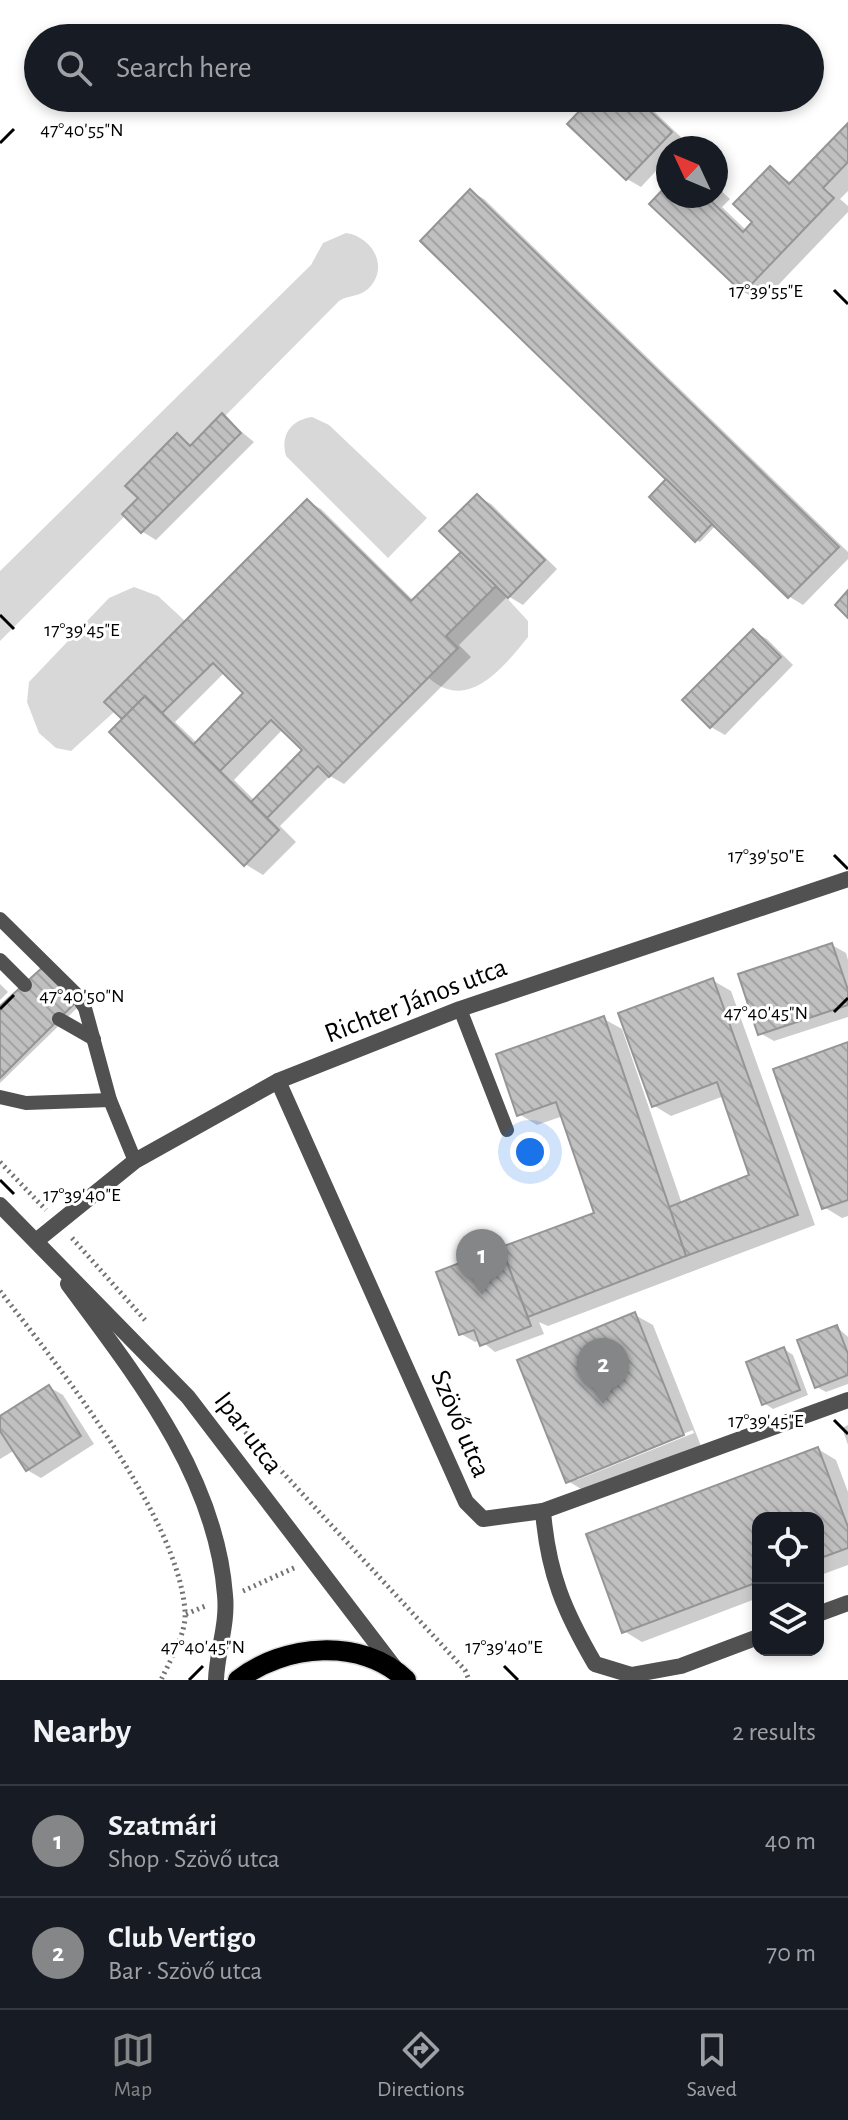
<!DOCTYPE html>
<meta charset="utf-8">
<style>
body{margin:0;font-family:"Alegreya Sans",sans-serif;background:#242831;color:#f1f3f6}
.controls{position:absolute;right:24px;bottom:24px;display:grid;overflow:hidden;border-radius:16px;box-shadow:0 4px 12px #0003}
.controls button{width:72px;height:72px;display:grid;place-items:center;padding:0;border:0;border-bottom:2px solid #363941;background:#171b24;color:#f1f3f6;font:40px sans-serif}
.compass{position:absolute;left:656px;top:136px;width:72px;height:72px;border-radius:50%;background:#171b24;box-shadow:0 4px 12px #0003;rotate:314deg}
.you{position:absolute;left:530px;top:1152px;width:28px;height:28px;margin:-20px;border:6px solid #fff;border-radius:50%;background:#1a73e8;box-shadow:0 0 0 12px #1a73e833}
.badge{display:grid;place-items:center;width:52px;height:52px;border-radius:50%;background:#858687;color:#fff;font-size:26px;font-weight:700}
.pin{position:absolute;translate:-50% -66px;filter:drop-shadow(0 2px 4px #0008)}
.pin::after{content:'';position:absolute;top:42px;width:28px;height:24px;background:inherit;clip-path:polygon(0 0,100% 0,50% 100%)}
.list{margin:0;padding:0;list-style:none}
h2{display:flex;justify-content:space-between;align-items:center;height:104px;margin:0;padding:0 32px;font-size:34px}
h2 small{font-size:26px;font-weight:400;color:#9ea1a6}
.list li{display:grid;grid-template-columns:52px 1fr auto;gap:24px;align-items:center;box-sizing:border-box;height:112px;padding:0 32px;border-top:2px solid #363941}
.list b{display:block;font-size:30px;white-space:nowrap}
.list p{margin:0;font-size:26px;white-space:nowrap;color:#9ea1a6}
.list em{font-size:26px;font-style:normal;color:#9ea1a6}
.icon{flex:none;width:44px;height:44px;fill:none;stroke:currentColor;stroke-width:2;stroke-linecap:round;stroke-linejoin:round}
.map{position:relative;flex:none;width:848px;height:1680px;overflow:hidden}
.search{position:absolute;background:#171b24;box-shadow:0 4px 12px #0003;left:24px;right:24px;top:24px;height:88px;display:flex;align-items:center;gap:20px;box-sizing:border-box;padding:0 28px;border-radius:44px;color:#9ea1a6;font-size:30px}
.sheet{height:328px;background:#171b24}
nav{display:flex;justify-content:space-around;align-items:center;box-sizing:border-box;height:112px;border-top:2px solid #363941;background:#171b24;font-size:22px;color:#9ea1a6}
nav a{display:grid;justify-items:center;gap:4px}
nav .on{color:#858687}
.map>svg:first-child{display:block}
.green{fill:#d8d8d8}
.shadow{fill:#0003;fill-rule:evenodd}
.building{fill:url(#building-back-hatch);stroke:#959595;stroke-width:2}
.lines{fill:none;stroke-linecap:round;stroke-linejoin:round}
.primary-casing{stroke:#dbdbdb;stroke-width:23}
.path{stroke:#737373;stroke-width:5;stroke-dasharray:2 4;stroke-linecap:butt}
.service{stroke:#515151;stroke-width:14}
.minor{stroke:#515151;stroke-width:16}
.tertiary{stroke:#515151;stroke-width:16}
.primary{stroke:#000;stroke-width:20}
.ticks{fill:none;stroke:#000;stroke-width:3}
.labels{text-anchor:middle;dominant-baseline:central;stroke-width:6;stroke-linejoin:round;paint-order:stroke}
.street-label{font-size:28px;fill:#000;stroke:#fff}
.ticks-label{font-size:20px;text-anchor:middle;fill:#000;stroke:#fff;stroke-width:6;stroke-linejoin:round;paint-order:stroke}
</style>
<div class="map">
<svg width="848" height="1680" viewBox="0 0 848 1680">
<defs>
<pattern id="building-back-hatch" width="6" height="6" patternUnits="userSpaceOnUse" patternTransform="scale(2)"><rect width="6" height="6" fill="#c0c0c0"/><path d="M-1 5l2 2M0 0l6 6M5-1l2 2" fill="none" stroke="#a3a3a3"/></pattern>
</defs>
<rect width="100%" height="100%" fill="#fff"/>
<g class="green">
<path d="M346 233C373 237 390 268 368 289 359 297 348 295 339 301L225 416 221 414 190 446 177 434 126 486 138 498 123 514 124 517 0 641V571L311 265 323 243Z"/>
<path d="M312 417 329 425 427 518 388 558 286 456C280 435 291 420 312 417Z"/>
<path d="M496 586 528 621V637C503 668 467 713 429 678L458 648 446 636Z"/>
<path d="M134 587 158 596 185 621 105 703 114 712 71 751 56 748 39 733 27 702 29 682 109 598Z"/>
</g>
<g class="shadow">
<path d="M595 98H640L685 141 678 148H668V158L641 187 627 179Z"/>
<path d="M848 126V191L840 199 848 206V212L762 302 744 292 652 204 668 186V196H716V186L730 199 722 207 747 231 755 222 770 169 792 183Z"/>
<path d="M470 191 484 199 848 552V559L803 605 790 597 716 525 700 542 696 540 668 479Z"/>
<path d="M222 416 254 442 156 540 143 532 125 514 141 498 177 436 193 446Z"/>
<path d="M477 496 491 504 557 569 523 605 508 596 459 645 471 657 344 784 330 776 280 826 296 842 263 875 245 864 112 732 307 501 321 509 414 601 464 552ZM225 672 246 693 197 743 175 722ZM283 729 305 750 255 801 234 780Z"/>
<path d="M753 631 767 639 793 665 725 735 711 727 685 700Z"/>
<path d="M832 945 846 953 848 960V1017L774 1041 760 1033Z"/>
<path d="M44 969 80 1005 0 1083V1007Z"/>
<path d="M712 980 731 991 815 1225 548 1326 539 1322 544 1334 495 1352 480 1340 475 1342 461 1334 438 1273 597 1214 563 1116 537 1125 519 1114 604 1019 622 1029 682 1204 752 1176 724 1096 671 1116 653 1105Z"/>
<path d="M0 984 8 992 0 1000Z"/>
<path d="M848 1044V1216L842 1218 824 1207Z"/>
<path d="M635 1315 653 1325 701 1446 586 1492 568 1481ZM693 1430 694 1433 577 1480V1476Z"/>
<path d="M837 1327 848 1337V1384L826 1392 817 1387Z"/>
<path d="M784 1349 793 1355 808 1395 773 1409 764 1403Z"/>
<path d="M49 1387 63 1395 94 1444 41 1478 27 1470 15 1450 0 1459V1418Z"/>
<path d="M848 1425V1445L842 1428Z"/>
<path d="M818 1449 836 1460 848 1492V1565L818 1576V1518H758V1598L642 1642 624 1631Z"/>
</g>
<g class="building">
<path d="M592 98H636L672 132 626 180 567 124Z"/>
<path d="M848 123V162L823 188 834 198 743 293 649 204 668 184V196H706L743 232 752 222 733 204 770 166 789 184Z"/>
<path d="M470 189 839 547 788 598 420 241Z"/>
<path d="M222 413 241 433 141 533 122 514 138 498 125 486 177 433 190 446Z"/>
<path d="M666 479 712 524 695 542 649 497Z"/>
<path d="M477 494 545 560 508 598 439 531Z"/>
<path d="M307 499 411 601 461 552 496 586 446 636 458 648 329 777 318 766 267 818 251 802 302 750 271 720 220 771 193 745 243 693 213 663 162 713 145 696 122 719 104 702Z"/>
<path d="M848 590V618L835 605Z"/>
<path d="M753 629 781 657 710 728 682 700Z"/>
<path d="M145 696 279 830 244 866 109 732Z"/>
<path d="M832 943 848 990V1005L758 1035 738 974Z"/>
<path d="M43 967 77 1001 0 1078V1006Z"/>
<path d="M713 978 798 1215 686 1256 669 1207 749 1175 717 1082 652 1107 618 1013Z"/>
<path d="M604 1016 686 1256 528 1317 501 1247 594 1213 556 1102 517 1116 496 1054Z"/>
<path d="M848 1042V1200L822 1209 773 1069Z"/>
<path d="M501 1247 531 1326 480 1346 474 1330 459 1335 436 1272Z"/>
<path d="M635 1312 684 1435 566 1483 517 1360Z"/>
<path d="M837 1325 848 1354V1375L815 1388 797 1340Z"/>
<path d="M784 1347 800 1390 762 1405 746 1362Z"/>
<path d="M49 1385 81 1436 26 1471 0 1431V1416Z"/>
<path d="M818 1447 848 1527V1548L818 1559V1518H758V1582L622 1633 586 1534Z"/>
</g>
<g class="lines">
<g class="primary-casing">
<path id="primary" d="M238 1680C284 1644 362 1637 406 1680"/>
</g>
<g class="path">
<path d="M0 1162 46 1210"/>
<path d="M72 1238 145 1320"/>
<path d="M0 1291C59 1367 178 1516 185 1611 187 1633 170 1660 161 1680"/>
<path d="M237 1423 465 1670 469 1680"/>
<path d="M243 1591 296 1567"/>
<path d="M186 1614 208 1605"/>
</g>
<g class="service">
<path d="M0 919 75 993 85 1008 110 1100 135 1161"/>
<path d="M0 960 25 985"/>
<path d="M460 1009 507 1130"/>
<path d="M59 1019 94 1039"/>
<path d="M0 1097 26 1103 110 1100"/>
</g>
<g class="minor">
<path d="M278 1081 466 1502 483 1519 543 1511 848 1400"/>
<path d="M36 1241 135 1161 278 1081 460 1009 848 879"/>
<path d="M543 1511C548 1573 564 1611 595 1664L631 1675 681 1666 758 1637"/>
<path d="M818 1614 848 1603"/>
</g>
<g class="tertiary">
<path d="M0 1205 188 1397 395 1668"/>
<path d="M68 1284C136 1376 216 1476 225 1595 228 1624 217 1651 216 1680"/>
</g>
<use href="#primary" class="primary"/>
</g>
<path class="ticks" d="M0 143 14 129M834 290 848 304M0 615 14 629M834 855 848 869M0 1009 14 995M834 1012 848 998M0 1180 14 1194M834 1420 848 1434M504 1666 518 1680M189 1680 203 1666"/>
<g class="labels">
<g class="street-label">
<text transform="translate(416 1001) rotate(-21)">Richter János utca</text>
<text transform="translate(460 1424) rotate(67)">Szövő utca</text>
<text transform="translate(248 1433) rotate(53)">Ipar utca</text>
</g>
</g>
<g class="ticks-label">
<text x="82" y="136">47°40'55"N</text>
<text x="766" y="297">17°39'55"E</text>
<text x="82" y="636">17°39'45"E</text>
<text x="766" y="862">17°39'50"E</text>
<text x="82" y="1002">47°40'50"N</text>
<text x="766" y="1019">47°40'45"N</text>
<text x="82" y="1201">17°39'40"E</text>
<text x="766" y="1427">17°39'45"E</text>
<text x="203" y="1653">47°40'45"N</text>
<text x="504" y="1653">17°39'40"E</text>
</g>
</svg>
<div class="controls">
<button><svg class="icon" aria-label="locate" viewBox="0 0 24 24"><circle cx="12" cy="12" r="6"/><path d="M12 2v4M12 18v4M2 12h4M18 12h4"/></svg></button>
<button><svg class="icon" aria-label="layers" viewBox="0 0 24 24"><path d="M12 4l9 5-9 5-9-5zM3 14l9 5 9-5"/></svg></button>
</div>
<svg class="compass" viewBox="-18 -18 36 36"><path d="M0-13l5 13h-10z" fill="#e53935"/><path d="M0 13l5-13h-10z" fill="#9ea1a6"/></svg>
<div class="you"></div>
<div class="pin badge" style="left:482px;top:1295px">1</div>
<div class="pin badge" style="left:603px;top:1404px">2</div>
<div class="search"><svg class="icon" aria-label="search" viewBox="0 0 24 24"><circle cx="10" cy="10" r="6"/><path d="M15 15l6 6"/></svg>Search here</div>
</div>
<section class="sheet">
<h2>Nearby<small>2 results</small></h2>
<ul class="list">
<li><span class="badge">1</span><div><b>Szatmári</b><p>Shop · Szövő utca</p></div><em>40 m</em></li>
<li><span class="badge">2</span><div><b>Club Vertigo</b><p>Bar · Szövő utca</p></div><em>70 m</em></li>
</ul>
</section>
<nav>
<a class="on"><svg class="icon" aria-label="map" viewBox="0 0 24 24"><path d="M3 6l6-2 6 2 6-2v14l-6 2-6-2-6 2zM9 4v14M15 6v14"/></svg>Map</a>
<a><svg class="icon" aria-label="directions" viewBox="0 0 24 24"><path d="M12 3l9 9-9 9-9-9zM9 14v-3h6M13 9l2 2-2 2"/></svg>Directions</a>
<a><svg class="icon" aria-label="saved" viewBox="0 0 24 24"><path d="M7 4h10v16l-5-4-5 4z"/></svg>Saved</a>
</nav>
